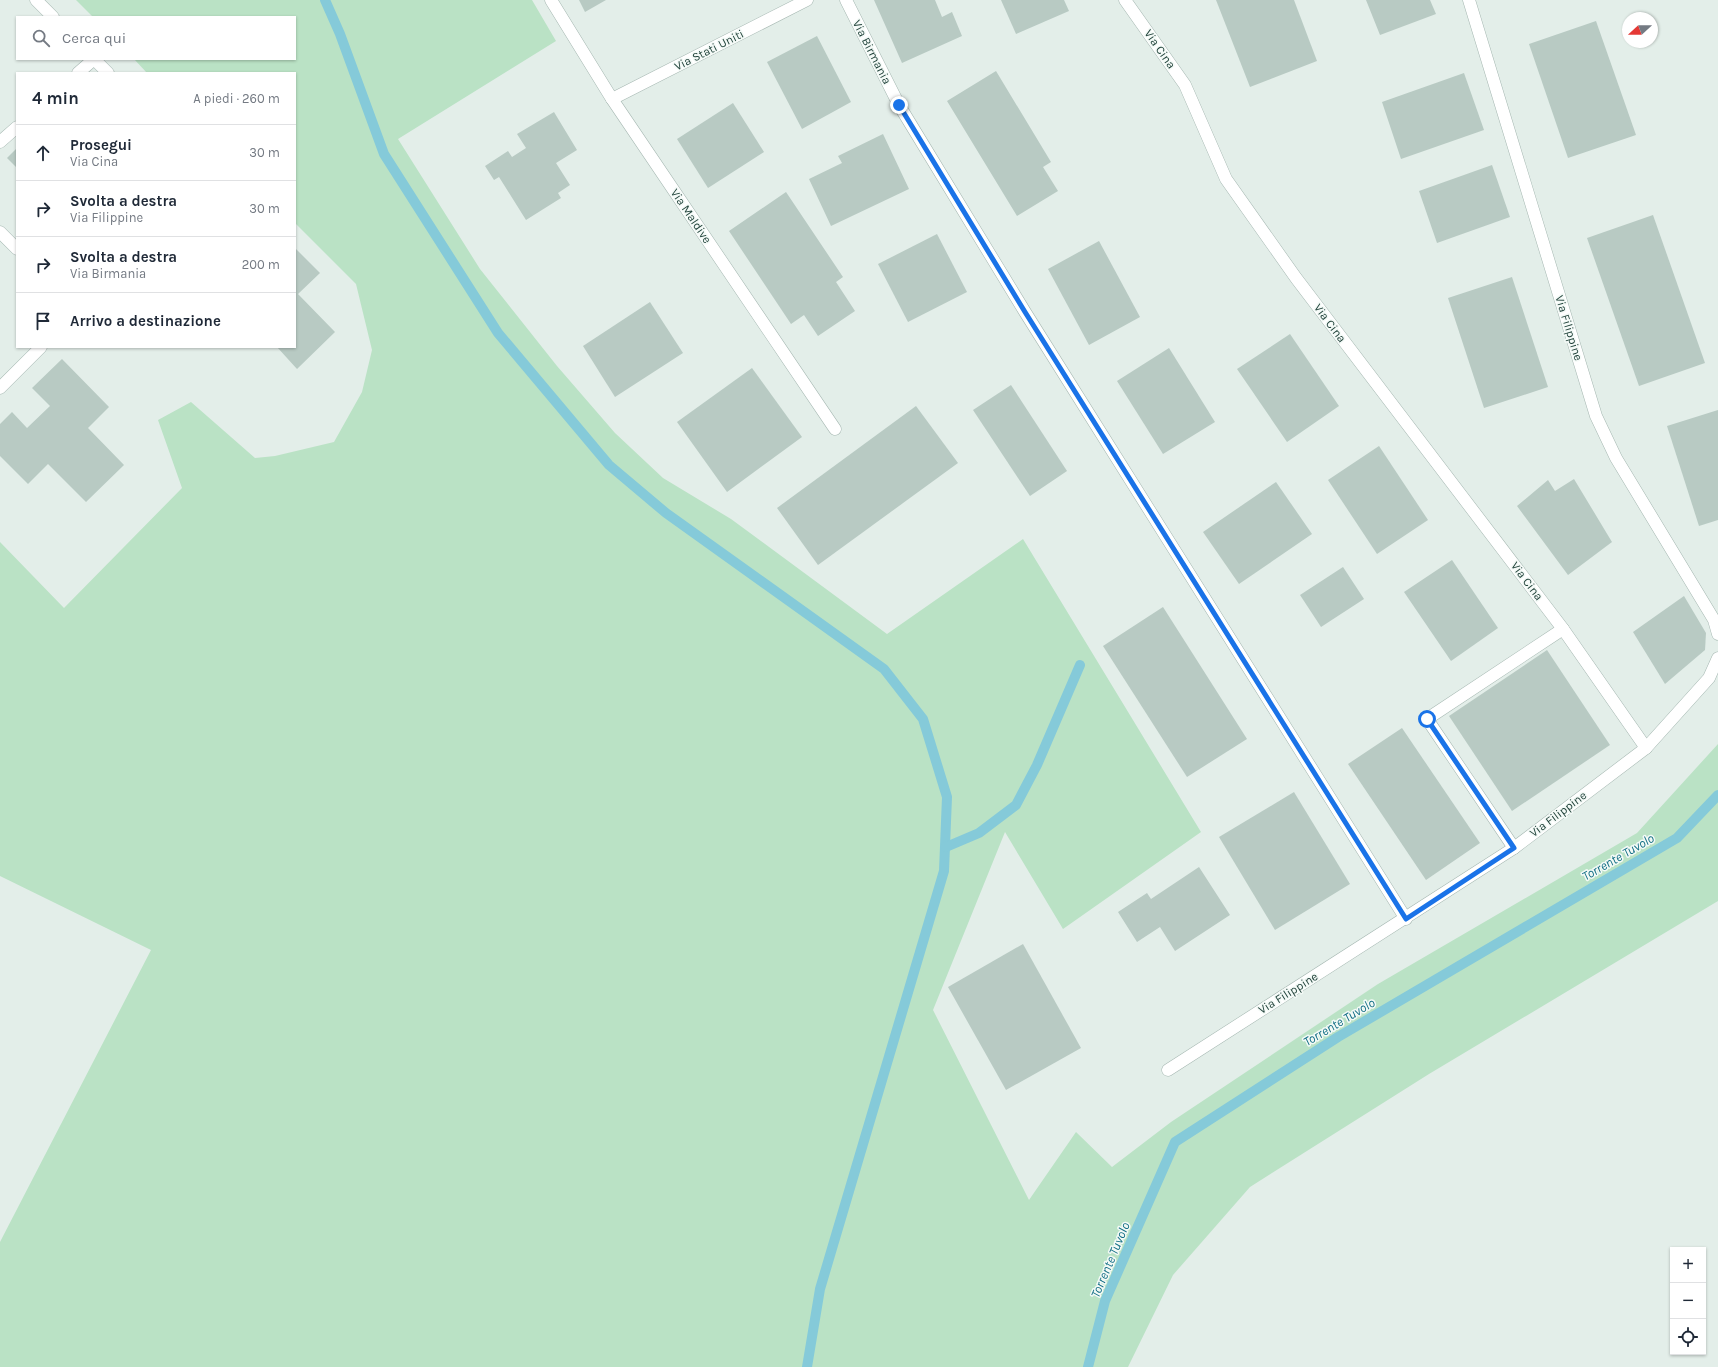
<!DOCTYPE html>
<html lang="it">
<meta charset="utf-8">
<style>
body{margin:0;font-family:Karla,sans-serif;background:#f6f6f7;color:#1f2937}
.controls{position:absolute;right:12px;bottom:12px;display:grid;overflow:hidden;border-radius:0px;box-shadow:0 1px 3px #0004}
.controls button{width:36px;height:36px;display:grid;place-items:center;padding:0;border:0;border-bottom:1px solid #e0e1e3;background:#fff;color:#1f2937;font:20px sans-serif}
.compass{position:absolute;left:1622px;top:12px;width:36px;height:36px;border-radius:50%;background:#fff;box-shadow:0 1px 3px #0004;rotate:249deg}
.stop{position:absolute;width:12px;height:12px;margin:-9px;border:3px solid #1a73e8;border-radius:50%;background:#fff}
.stop.end{background:#1a73e8;border-color:#fff;box-shadow:0 1px 4px #0008}
.list{margin:0;padding:0;list-style:none}
h2{display:flex;justify-content:space-between;align-items:center;height:52px;margin:0;padding:0 16px;font-size:17px}
h2 small{font-size:13px;font-weight:400;color:#747a83}
.list li{display:grid;grid-template-columns:26px 1fr auto;gap:12px;align-items:center;box-sizing:border-box;height:56px;padding:0 16px;border-top:1px solid #e0e1e3}
.list b{display:block;font-size:15px;white-space:nowrap}
.list p{margin:0;font-size:13px;white-space:nowrap;color:#747a83}
.list em{font-size:13px;font-style:normal;color:#747a83}
.icon{flex:none;width:22px;height:22px;fill:none;stroke:currentColor;stroke-width:2;stroke-linecap:round;stroke-linejoin:round}
.map{position:relative;flex:none;width:1718px;height:1367px;overflow:hidden}
.search{position:absolute;background:#fff;box-shadow:0 1px 3px #0004;left:16px;top:16px;width:280px;height:44px;display:flex;align-items:center;gap:10px;box-sizing:border-box;padding:0 14px;border-radius:0px;color:#747a83;font-size:15px}
.panel{position:absolute;background:#fff;box-shadow:0 1px 3px #0004;left:16px;top:72px;width:280px;height:276px;border-radius:0px}
.map>svg:first-child{display:block}
.green{fill:#bae2c5}
.lines{fill:none;stroke-linecap:round;stroke-linejoin:round}
.stream{stroke:#85cad9;stroke-width:10}
.building{fill:#b8cac3}
.minor-casing{stroke:#a5b7b1;stroke-width:13}
.minor{stroke:#fff;stroke-width:12}
.route{stroke:#1a73e8;stroke-width:5}
.labels{text-anchor:middle;dominant-baseline:central;stroke-width:3;stroke-linejoin:round;paint-order:stroke}
.street-label{font-size:12px;fill:#20423a;stroke:#f4faf7}
.water-label{font-size:13px;font-style:italic;fill:#136f85;stroke:#f4faf7}
</style>
<div class="map">
<svg width="1718" height="1367" viewBox="0 0 1718 1367">
<rect width="100%" height="100%" fill="#e3eee9"/>
<path class="green" d="M76 0H532L556 41 398 139 480 269 557 366 615 433 663 478 731 519 887 634 1023 539 1201 832 1063 929 1005 832 933 1010 1029 1200 1076 1132 1112 1167 1171 1122 1378 984 1637 833 1718 744V901L1429 1074 1250 1187 1173 1275 1128 1367H0V1242L151 950 0 876V542L64 608 182 488 158 420 191 402 255 458 275 456 334 442 362 392 372 350 356 284 295 223V73H147L134 59H295V17H93Z"/>
<g class="lines">
<g class="stream">
<path d="M325 0 340 34 384 154 498 333 609 465 666 513 884 669 923 719 947 797 944 871 820 1289 807 1367"/>
<path d="M946 847 979 833 1016 805 1037 765 1080 665"/>
<path d="M1088 1367 1105 1301 1175 1142 1338 1037 1677 838 1718 795"/>
</g>
</g>
<g class="building">
<path d="M579 0H606L585 12Z"/>
<path d="M874 0H935L942 17 952 12 962 36 902 63Z"/>
<path d="M1001 0H1064L1069 11 1016 34Z"/>
<path d="M1216 0H1294L1317 61 1250 87Z"/>
<path d="M1366 0H1430L1436 14 1380 35Z"/>
<path d="M1596 21 1636 135 1568 158 1529 44Z"/>
<path d="M817 36 851 102 802 129 767 62Z"/>
<path d="M996 71 1051 162 1043 167 1058 191 1017 216 947 101Z"/>
<path d="M1464 73 1484 130 1401 159 1382 102Z"/>
<path d="M733 103 764 152 708 188 677 139Z"/>
<path d="M554 112 577 150 556 163 570 185 558 193 561 198 526 220 499 177 494 180 485 166 508 151 512 157 526 148 517 134Z"/>
<path d="M883 134 909 189 831 226 809 179 842 163 838 156Z"/>
<path d="M17 148V168L7 158Z"/>
<path d="M1492 165 1510 217 1437 243 1419 191Z"/>
<path d="M786 192 843 277 836 282 855 311 818 336 804 315 791 324 729 231Z"/>
<path d="M1653 215 1705 363 1639 386 1587 238Z"/>
<path d="M937 234 967 292 908 322 878 264Z"/>
<path d="M1099 241 1140 317 1089 345 1048 269Z"/>
<path d="M295 248 320 273 298 294 335 332 297 369 277 347H295Z"/>
<path d="M1512 277 1548 387 1484 408 1448 298Z"/>
<path d="M650 302 683 353 615 397 583 346Z"/>
<path d="M1290 334 1339 406 1287 442 1237 369Z"/>
<path d="M1169 348 1215 422 1163 454 1117 381Z"/>
<path d="M62 359 109 407 88 428 124 465 86 502 48 464 28 484 0 456V424L12 412 27 428 50 406 32 388Z"/>
<path d="M752 368 802 437 727 492 677 422Z"/>
<path d="M1011 385 1067 471 1030 496 973 410Z"/>
<path d="M916 406 958 463 818 565 777 508Z"/>
<path d="M1718 410V520L1699 526 1667 426Z"/>
<path d="M1379 446 1428 520 1377 554 1328 480Z"/>
<path d="M1574 479 1612 542 1568 575 1517 506 1548 480 1555 491Z"/>
<path d="M1276 482 1312 534 1239 584 1203 532Z"/>
<path d="M1452 560 1498 628 1451 661 1404 592Z"/>
<path d="M1343 567 1364 599 1321 627 1300 595Z"/>
<path d="M1684 596 1706 633 1705 650 1665 684 1633 632Z"/>
<path d="M1163 607 1247 739 1187 777 1103 646Z"/>
<path d="M1547 650 1610 745 1512 811 1449 716Z"/>
<path d="M1402 728 1480 843 1426 880 1348 764Z"/>
<path d="M1294 792 1350 884 1275 930 1219 837Z"/>
<path d="M1199 867 1230 915 1175 951 1160 927 1137 942 1118 912 1147 893 1151 899Z"/>
<path d="M1023 944 1081 1048 1006 1090 948 987Z"/>
</g>
<g class="lines">
<g class="minor-casing">
<g id="minor">
<path d="M36 0 53 17"/>
<path d="M551 0 612 99 835 429"/>
<path d="M846 0 899 105 1025 312 1406 919"/>
<path d="M1125 0 1185 85 1226 179 1296 278 1563 629 1646 748"/>
<path d="M1469 0 1596 416 1616 458 1714 620 1718 634"/>
<path d="M94 59 108 73"/>
<path d="M78 73 94 59"/>
<path d="M612 99 807 0"/>
<path d="M0 142 17 127"/>
<path d="M0 232 17 249"/>
<path d="M0 388 41 347"/>
<path d="M1514 848 1427 719 1563 629"/>
<path d="M1168 1070 1514 848 1646 748 1709 678 1718 658"/>
</g>
</g>
<use href="#minor" class="minor"/>
</g>
<g class="lines">
<path class="route" d="M899 105 1025 312 1406 919 1514 848 1427 719"/>
</g>
<g class="labels">
<g class="street-label">
<text transform="translate(1160 49) rotate(55)">Via Cina</text>
<text transform="translate(709 50) rotate(-27)">Via Stati Uniti</text>
<text transform="translate(872 52) rotate(63)">Via Birmania</text>
<text transform="translate(691 216) rotate(56)">Via Maldive</text>
<text transform="translate(1330 323) rotate(53)">Via Cina</text>
<text transform="translate(1569 328) rotate(73)">Via Filippine</text>
<text transform="translate(1527 581) rotate(53)">Via Cina</text>
<text transform="translate(1558 814) rotate(-37)">Via Filippine</text>
<text transform="translate(1288 993) rotate(-32)">Via Filippine</text>
</g>
<g class="water-label">
<text transform="translate(1618 857) rotate(-30)">Torrente Tuvolo</text>
<text transform="translate(1339 1022) rotate(-31)">Torrente Tuvolo</text>
<text transform="translate(1110 1260) rotate(-67)">Torrente Tuvolo</text>
</g>
</g>
</svg>
<div class="controls">
<button>+</button>
<button>−</button>
<button><svg class="icon" aria-label="locate" viewBox="0 0 24 24"><circle cx="12" cy="12" r="6"/><path d="M12 2v4M12 18v4M2 12h4M18 12h4"/></svg></button>
</div>
<svg class="compass" viewBox="-18 -18 36 36"><path d="M0-13l5 13h-10z" fill="#e53935"/><path d="M0 13l5-13h-10z" fill="#747a83"/></svg>
<div class="stop" style="left:1427px;top:719px"></div>
<div class="stop end" style="left:899px;top:105px"></div>
<div class="search"><svg class="icon" aria-label="search" viewBox="0 0 24 24"><circle cx="10" cy="10" r="6"/><path d="M15 15l6 6"/></svg>Cerca qui</div>
<section class="panel">
<h2>4 min<small>A piedi · 260 m</small></h2>
<ul class="list">
<li><svg class="icon" aria-label="ahead" viewBox="0 0 24 24"><path d="M12 20V5M6 11l6-6 6 6"/></svg><div><b>Prosegui</b><p>Via Cina</p></div><em>30 m</em></li>
<li><svg class="icon" aria-label="right" viewBox="0 0 24 24"><path d="M7 20v-9h11M14 6l5 5-5 5"/></svg><div><b>Svolta a destra</b><p>Via Filippine</p></div><em>30 m</em></li>
<li><svg class="icon" aria-label="right" viewBox="0 0 24 24"><path d="M7 20v-9h11M14 6l5 5-5 5"/></svg><div><b>Svolta a destra</b><p>Via Birmania</p></div><em>200 m</em></li>
<li><svg class="icon" aria-label="arrive" viewBox="0 0 24 24"><path d="M6 21V4h12l-3 4 3 4H6"/></svg><div><b>Arrivo a destinazione</b></div></li>
</ul>
</section>
</div>
